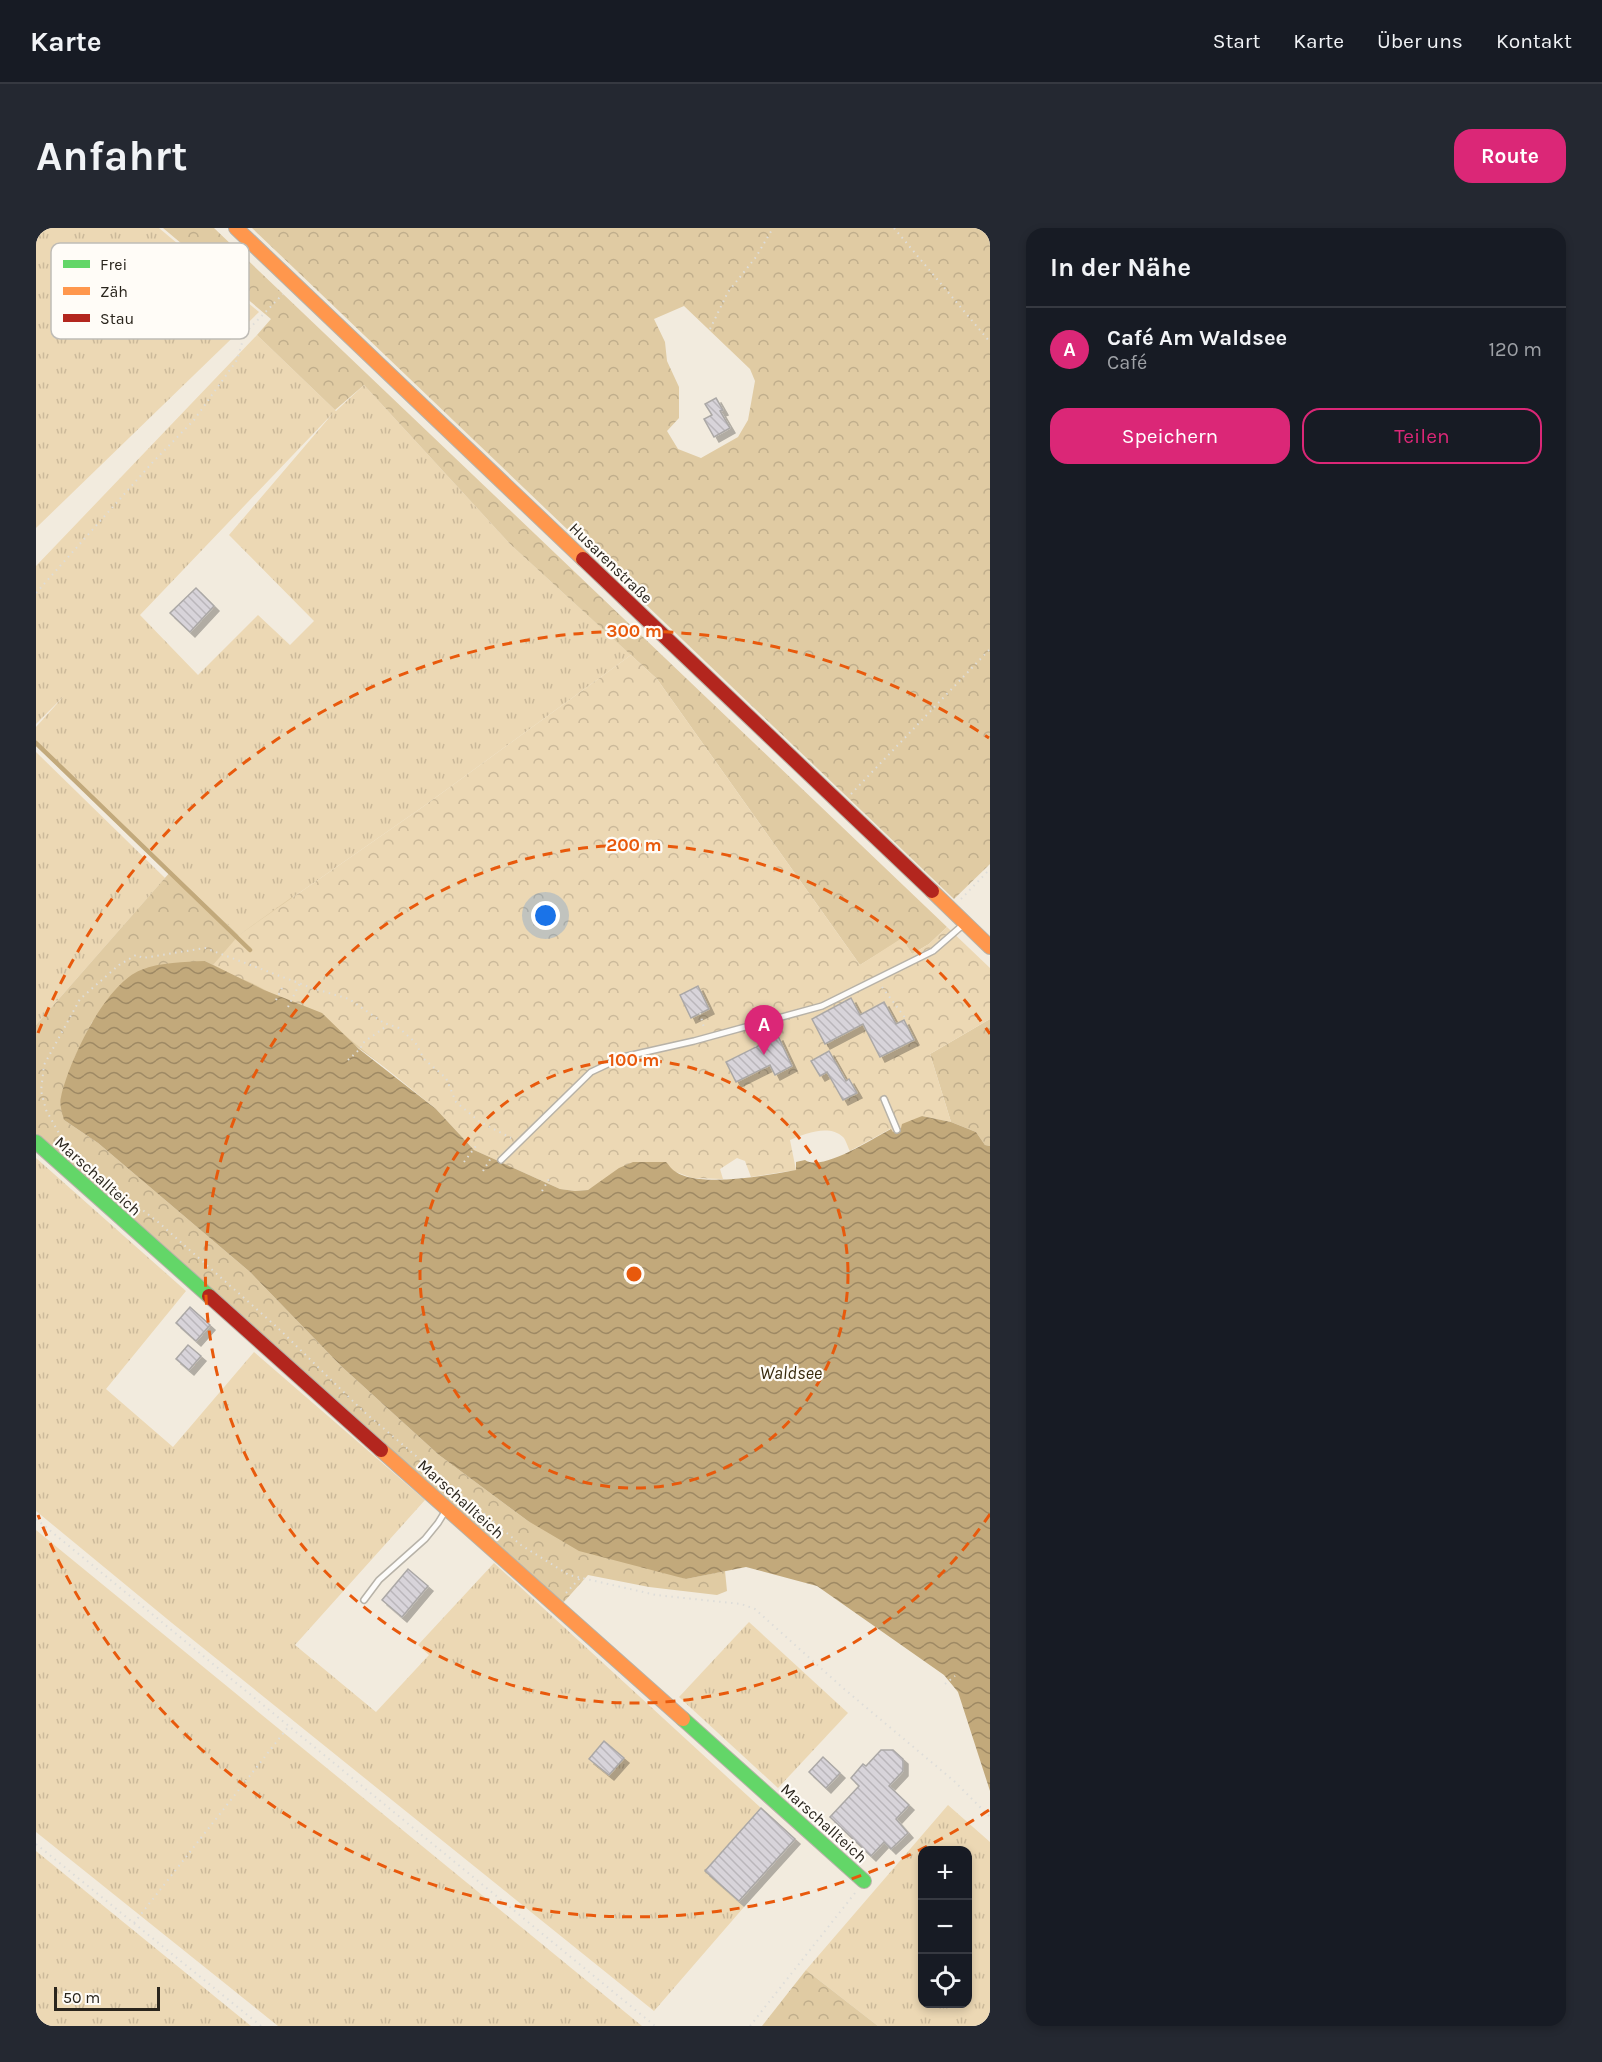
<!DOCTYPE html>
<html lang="de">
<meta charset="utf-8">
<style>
body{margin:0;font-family:Karla,sans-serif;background:#242831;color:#f1f3f6}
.controls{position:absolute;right:18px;bottom:18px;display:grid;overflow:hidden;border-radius:12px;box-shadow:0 3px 9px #0003}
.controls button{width:54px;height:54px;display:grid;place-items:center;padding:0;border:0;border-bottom:2px solid #363941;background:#171b24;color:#f1f3f6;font:30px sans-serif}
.scale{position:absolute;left:18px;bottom:15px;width:106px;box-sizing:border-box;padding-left:6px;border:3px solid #2a251d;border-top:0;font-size:16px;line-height:21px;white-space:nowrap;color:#2a251d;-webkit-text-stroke:4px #fffcf7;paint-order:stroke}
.you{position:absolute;left:510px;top:688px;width:21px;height:21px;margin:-15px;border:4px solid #fff;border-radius:50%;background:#1a73e8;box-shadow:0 0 0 9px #1a73e833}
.badge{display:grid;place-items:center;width:39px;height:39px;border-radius:50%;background:#db2777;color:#fff;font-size:20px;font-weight:700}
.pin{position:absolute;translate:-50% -50px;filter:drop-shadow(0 2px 3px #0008)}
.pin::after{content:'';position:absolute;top:32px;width:21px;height:18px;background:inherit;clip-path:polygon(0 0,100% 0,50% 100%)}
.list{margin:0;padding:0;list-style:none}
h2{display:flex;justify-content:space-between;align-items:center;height:78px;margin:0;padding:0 24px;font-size:26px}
h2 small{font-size:20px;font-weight:400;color:#9ea1a6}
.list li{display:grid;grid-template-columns:39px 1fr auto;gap:18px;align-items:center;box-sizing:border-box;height:84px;padding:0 24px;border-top:2px solid #363941}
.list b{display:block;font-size:22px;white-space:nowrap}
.list p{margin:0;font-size:20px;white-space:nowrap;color:#9ea1a6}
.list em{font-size:20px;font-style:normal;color:#9ea1a6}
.actions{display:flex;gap:12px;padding:18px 24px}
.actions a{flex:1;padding:14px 0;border:2px solid #db2777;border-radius:18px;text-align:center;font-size:21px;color:#db2777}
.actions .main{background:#db2777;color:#fff}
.icon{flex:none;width:33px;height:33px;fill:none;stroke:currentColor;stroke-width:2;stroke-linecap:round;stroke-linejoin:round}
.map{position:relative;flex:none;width:954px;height:1798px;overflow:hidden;border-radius:18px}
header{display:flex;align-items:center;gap:36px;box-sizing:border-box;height:84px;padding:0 30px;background:#171b24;border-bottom:2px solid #363941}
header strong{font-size:28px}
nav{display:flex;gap:33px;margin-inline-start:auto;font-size:21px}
.intro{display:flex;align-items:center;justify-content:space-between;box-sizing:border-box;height:144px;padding:0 36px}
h1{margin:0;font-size:42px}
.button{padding:15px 27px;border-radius:18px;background:#db2777;color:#fff;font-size:21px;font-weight:700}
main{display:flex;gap:36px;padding:0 36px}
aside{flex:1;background:#171b24;border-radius:18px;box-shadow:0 3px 9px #0003}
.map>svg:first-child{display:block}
.grass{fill:url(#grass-tufts);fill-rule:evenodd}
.forest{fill:url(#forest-crowns);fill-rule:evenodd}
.park{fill:url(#park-crowns)}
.water{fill:url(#water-waves)}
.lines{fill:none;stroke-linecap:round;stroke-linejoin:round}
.stream{stroke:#c2a97b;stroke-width:4.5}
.building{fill:url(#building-back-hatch);stroke:#aba8a6;stroke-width:1.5;filter:url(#shadow)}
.lane-casing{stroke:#b7b2a8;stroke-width:8}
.fast-casing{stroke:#b7b2a8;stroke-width:16}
.slow-casing{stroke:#b7b2a8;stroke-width:16}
.jam-casing{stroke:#b7b2a8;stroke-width:16}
.path{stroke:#deddd9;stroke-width:2;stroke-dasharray:1.5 4.5;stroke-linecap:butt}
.lane{stroke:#fdfcfa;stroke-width:5}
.fast{stroke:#63d668;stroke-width:14}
.slow{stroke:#ff974d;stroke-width:14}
.jam{stroke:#b3261e;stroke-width:14}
.ring{fill:none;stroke:#e8590c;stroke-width:3;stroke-dasharray:10 8}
.labels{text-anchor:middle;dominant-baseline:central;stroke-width:4.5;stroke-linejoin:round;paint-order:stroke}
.street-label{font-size:16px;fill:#2a251d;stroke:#fffcf7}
.water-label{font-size:18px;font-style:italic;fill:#37290c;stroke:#fffcf7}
.key{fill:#fffcf7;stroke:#bfbcb6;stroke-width:1.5}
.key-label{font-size:16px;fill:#2a251d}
.centre{fill:#e8590c;stroke:#fffcf7;stroke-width:3}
.ring-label{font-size:18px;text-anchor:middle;font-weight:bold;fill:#e8590c;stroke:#fffcf7;stroke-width:4.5;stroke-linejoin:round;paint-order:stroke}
</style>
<header>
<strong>Karte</strong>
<nav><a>Start</a><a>Karte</a><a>Über uns</a><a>Kontakt</a></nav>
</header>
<div class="intro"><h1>Anfahrt</h1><a class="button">Route</a></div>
<main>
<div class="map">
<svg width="954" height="1798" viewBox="0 0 954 1798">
<defs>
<pattern id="grass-tufts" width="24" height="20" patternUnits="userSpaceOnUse" patternTransform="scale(1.5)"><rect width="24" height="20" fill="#ecd8b4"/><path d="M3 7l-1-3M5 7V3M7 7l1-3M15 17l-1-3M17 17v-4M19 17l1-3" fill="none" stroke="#cbb99a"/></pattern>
<pattern id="forest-crowns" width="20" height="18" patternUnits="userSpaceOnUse" patternTransform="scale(1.5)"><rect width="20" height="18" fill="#e0cba3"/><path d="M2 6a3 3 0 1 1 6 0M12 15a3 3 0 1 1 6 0" fill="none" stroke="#c0ae8c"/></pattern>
<pattern id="park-crowns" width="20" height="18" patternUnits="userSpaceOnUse" patternTransform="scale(1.5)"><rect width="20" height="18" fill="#ecd8b4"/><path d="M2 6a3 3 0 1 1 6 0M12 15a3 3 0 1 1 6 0" fill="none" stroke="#cbb99a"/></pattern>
<pattern id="water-waves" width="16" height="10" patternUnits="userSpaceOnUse" patternTransform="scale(1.5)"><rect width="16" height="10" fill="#c2a97b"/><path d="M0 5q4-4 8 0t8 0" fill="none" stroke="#9e8964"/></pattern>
<pattern id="building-back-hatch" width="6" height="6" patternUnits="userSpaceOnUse" patternTransform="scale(1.5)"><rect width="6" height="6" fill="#d8d4da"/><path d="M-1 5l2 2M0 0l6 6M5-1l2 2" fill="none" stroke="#bab6bb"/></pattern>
<filter id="shadow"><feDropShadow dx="5" dy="5" stdDeviation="0" flood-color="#0004"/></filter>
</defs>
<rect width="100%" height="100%" fill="#f2ebde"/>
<g class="grass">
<path d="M0 0H123L223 84 0 300Z"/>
<path d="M221 107 300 183 328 157 475 317 595 427 388 578 203 707 0 516V499L28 468 0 496V338ZM298 184 193 307 278 393 254 417 222 387 162 447 104 387Z"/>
<path d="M0 524 129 650 0 797Z"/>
<path d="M0 930 150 1063 70 1161 137 1219 218 1124 389 1272 259 1417 340 1484 393 1427 382 1417 458 1335 725 1580 669 1643 708 1679 618 1783 136 1395 0 1283Z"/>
<path d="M0 1302 606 1798H242L0 1604Z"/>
<path d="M713 1394 812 1485 742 1560 643 1469Z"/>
<path d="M912 1577 954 1614V1798H842L770 1742ZM886 1622H932V1776H886Z"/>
<path d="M0 1623 215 1798H0Z"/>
</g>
<g class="forest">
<path d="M127 0H178L911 699 893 716 876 726 866 711 824 737 621 451 475 317 328 157 299 182 221 107 235 91Z"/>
<path d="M216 0H954V636L918 671ZM648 78 714 141 719 153 712 192 702 209 665 230 642 221 631 203 643 190V159L631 133 629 114 618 91Z"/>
<path d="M135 643 203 707 256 669 401 877 317 816 300 800 169 733 56 794 38 831 28 892 62 915 214 1044 305 1138 403 1227 492 1293 650 1351 689 1343 691 1363 681 1367 613 1359 552 1347 527 1375 0 909V797Z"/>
<path d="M954 791V918L949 917 940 904 915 894 894 826Z"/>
<path d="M770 1742 842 1798H726Z"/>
</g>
<path class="park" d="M595 427 621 451 824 737 866 710 876 726 893 716 911 699 954 740V791L894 826 915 894 886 888 857 904 854 901 814 923C812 920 810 912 807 909 794 896 769 905 754 912L760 942 715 949 709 933 701 930 684 941 687 951 656 950 640 944 563 955 552 962 539 963 524 961 438 922 400 881 300 800 216 755 194 746 177 737 203 707 388 578Z"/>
<path class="water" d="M169 733 228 762 286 785 323 821 400 881 438 922 524 961 539 963 552 962 583 940 597 934H630C633 937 636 942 640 944 663 960 733 947 760 942V934L769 932C787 944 837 910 855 901L857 904 865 900 866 896 886 888 915 894 940 904 949 917 954 918V1563L922 1464 908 1447 781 1358 710 1339 650 1351 543 1323 492 1293 403 1227 305 1138 214 1044 62 915 28 892C26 884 23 876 25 869 33 833 69 756 105 742 125 734 148 734 169 733Z"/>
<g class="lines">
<path class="stream" d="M0 515 214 722"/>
</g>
<g class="building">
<path d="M680 170 687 182 684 183 694 200 678 209 668 191 676 187 669 176Z"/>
<path d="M160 360 178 378 154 404 134 385Z"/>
<path d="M662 758 673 781 655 790 644 767Z"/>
<path d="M815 770 824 787 848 774 860 796 868 792 878 812 844 829 827 796 789 816 776 791Z"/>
<path d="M742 808 756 838 739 847 734 837 700 854 690 834Z"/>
<path d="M793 823 810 853 813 851 821 865 807 872 791 844 784 848 775 833Z"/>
<path d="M154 1079 174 1097 160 1113 140 1095Z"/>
<path d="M152 1117 165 1128 153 1142 140 1131Z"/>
<path d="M372 1341 392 1358 366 1389 346 1372Z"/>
<path d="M568 1513 588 1530 573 1547 553 1531Z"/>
<path d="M845 1522H857L867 1531V1543L853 1558 873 1577 860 1591 872 1605 855 1621 848 1614 835 1628 794 1589 823 1558 815 1550 827 1536 830 1538Z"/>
<path d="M787 1529 804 1545 790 1560 773 1544Z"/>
<path d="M725 1580 759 1611 703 1673 669 1643Z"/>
</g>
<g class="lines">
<g class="lane-casing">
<g id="lane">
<path d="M848 871 861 902"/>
<path d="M465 932 555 844 587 829 658 813 786 778 897 723 928 696"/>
<path d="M328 1372 343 1352 389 1311 402 1295 410 1282"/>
</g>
</g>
<g class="fast-casing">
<g id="fast">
<path d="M0 914 173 1068"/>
<path d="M647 1491 828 1653"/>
</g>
</g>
<g class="slow-casing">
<g id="slow">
<path d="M200 0 547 331"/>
<path d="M896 663 954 719"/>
<path d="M345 1222 647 1491"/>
</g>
</g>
<g class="jam-casing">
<g id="jam">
<path d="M547 331 896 663"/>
<path d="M173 1068 345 1222"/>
</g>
</g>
<g class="path">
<path d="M858 0 954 114"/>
<path d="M674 101 692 64 720 29 737 0"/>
<path d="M0 365 116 235 158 192 201 132 209 105 247 66"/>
<path d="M815 566 954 421"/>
<path d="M925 671 954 641"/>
<path d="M846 759 870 791"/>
<path d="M240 772 247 758"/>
<path d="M252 779 264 755"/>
<path d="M664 785 668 800"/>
<path d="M715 806 720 819"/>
<path d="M312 832 325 820V817C333 809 343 805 351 797"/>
<path d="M36 924 24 907 10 882 5 863 8 837 44 771 83 737 100 727 107 730 169 720 276 760 313 771 348 795 363 800 379 814 388 831 410 850 420 874 444 894 475 910"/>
<path d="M428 934 440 918"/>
<path d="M447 943 455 930"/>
<path d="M74 957 122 994 242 1100 327 1183 485 1317 533 1347 620 1367 705 1376 719 1381 807 1460 918 1553 954 1589"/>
<path d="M506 963 513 951"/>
<path d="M0 1291 619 1798"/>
<path d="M530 1365 544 1350"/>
<path d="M909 1456 919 1448"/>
<path d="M0 1616 225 1798"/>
<path d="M98 1695 253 1498"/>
<path d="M714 1798 819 1665"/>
</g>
<use href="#lane" class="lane"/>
<use href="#fast" class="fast"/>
<use href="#slow" class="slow"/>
<use href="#jam" class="jam"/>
</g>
<g class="ring">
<circle cx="598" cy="1046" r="214"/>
<path d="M954 1286A429 429 0 1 1 954 806"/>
<path d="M953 1582A643 643 0 0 1 2 1287M2 805A643 643 0 0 1 953 510"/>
</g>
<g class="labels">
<g class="street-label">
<text transform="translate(575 335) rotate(44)">Husarenstraße</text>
<text transform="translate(62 948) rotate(42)">Marschallteich</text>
<text transform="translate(425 1271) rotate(42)">Marschallteich</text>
<text transform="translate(788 1595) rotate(42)">Marschallteich</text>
</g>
<g class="water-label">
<text x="755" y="1145">Waldsee</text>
</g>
</g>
<rect x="15" y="15" width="198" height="96" rx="9" class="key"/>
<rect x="27" y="32" width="27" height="8" fill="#63d668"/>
<rect x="27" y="59" width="27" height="8" fill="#ff974d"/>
<rect x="27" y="86" width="27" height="8" fill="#b3261e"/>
<g class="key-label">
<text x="64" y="42">Frei</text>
<text x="64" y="69">Zäh</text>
<text x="64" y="96">Stau</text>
</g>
<circle cx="598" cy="1046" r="9" class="centre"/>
<g class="ring-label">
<text x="598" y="409">300 m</text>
<text x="598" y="623">200 m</text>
<text x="598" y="838">100 m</text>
</g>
</svg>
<div class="controls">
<button>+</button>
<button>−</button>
<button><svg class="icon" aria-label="locate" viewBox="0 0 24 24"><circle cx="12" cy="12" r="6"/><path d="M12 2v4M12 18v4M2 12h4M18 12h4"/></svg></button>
</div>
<div class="scale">50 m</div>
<div class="you"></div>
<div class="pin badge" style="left:728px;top:827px">A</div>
</div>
<aside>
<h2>In der Nähe<small></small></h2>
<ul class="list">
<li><span class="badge">A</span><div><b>Café Am Waldsee</b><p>Café</p></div><em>120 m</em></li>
</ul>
<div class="actions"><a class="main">Speichern</a><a>Teilen</a></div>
</aside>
</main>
